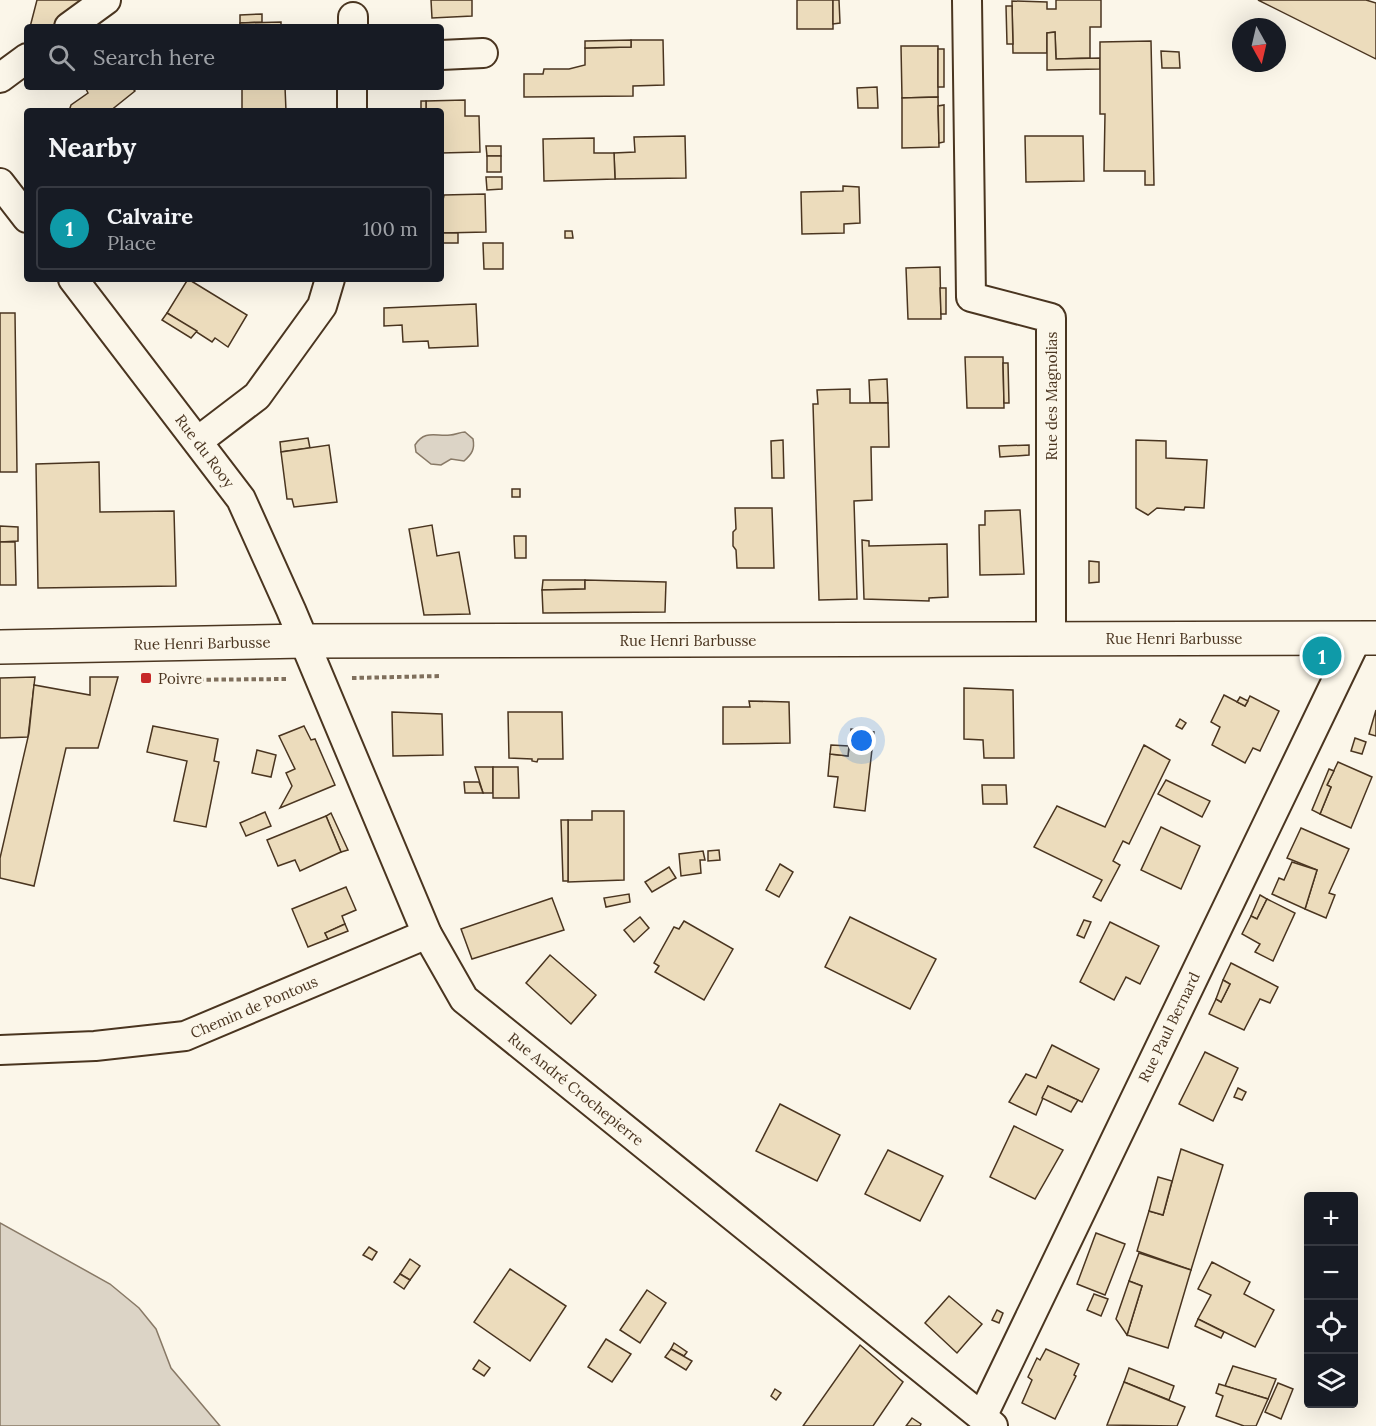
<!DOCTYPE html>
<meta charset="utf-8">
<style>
body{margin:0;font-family:Lora,serif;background:#20242c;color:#f1f3f6}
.controls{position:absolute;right:18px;bottom:18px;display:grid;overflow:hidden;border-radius:6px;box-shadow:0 6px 24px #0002}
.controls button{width:54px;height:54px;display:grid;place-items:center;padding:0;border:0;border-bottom:2px solid #363941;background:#171b24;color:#f1f3f6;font:30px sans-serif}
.compass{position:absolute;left:1232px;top:18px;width:54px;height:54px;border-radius:50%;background:#171b24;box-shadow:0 6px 24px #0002;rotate:172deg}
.you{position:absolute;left:862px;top:741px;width:21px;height:21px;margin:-15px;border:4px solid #fff;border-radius:50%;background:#1a73e8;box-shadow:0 0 0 9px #1a73e833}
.badge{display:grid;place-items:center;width:39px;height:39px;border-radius:50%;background:#c62828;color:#fff;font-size:20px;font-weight:700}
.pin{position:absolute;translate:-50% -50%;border:3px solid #fff;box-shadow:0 2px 6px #0006}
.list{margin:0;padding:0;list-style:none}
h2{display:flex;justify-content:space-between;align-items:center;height:78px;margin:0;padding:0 24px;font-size:26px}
h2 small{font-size:20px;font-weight:400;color:#9ea1a6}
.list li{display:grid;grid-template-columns:39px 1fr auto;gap:18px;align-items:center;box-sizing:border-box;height:84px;margin:0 12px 12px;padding:0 12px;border:2px solid #363941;border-radius:6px}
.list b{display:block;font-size:22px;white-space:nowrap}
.list p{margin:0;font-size:20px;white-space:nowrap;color:#9ea1a6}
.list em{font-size:20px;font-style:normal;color:#9ea1a6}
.icon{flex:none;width:33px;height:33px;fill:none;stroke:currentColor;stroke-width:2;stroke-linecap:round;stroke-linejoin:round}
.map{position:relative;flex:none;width:1376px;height:1426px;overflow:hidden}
.search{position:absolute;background:#171b24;box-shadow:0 6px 24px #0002;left:24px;top:24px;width:420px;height:66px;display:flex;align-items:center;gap:15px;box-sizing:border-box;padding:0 21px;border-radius:6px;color:#9ea1a6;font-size:22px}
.panel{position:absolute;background:#171b24;box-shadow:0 6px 24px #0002;left:24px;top:108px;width:420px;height:174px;border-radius:6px}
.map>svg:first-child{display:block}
.water{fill:#dcd4c6;stroke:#887966;stroke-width:1.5}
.building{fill:#ecdcbc;stroke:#4a3520;stroke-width:1.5}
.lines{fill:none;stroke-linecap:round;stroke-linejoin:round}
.minor-casing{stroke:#4a3520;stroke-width:32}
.secondary-casing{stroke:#4a3520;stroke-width:36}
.path{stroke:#7f6f5c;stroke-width:4;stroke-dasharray:4.5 3;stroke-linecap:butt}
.minor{stroke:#fbf6e9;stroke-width:28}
.secondary{stroke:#fbf6e9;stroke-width:33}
.poi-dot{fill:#c62828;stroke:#fbf6e9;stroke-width:2}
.labels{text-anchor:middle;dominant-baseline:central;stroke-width:4.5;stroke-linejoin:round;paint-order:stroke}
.street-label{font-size:15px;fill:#4a3520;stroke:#fbf6e9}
.poi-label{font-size:15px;fill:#4a3520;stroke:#fbf6e9;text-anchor:start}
</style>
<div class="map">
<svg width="1376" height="1426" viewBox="0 0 1376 1426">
<rect width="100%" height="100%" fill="#fbf6e9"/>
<g class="water">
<path d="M465 432 473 439C475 449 472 454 464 461L451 459 441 465 431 464 416 452 415 445C425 429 437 437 450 435 455 435 460 432 465 432Z"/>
<path d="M0 1223 110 1284 139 1308 156 1329 171 1368 220 1426H0Z"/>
</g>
<g class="building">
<path d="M37 0H87L60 27H30Z"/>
<path d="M431 0H472V16L432 18Z"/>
<rect x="797" y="0" width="36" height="29"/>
<path d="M833 0H839L840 23 833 24Z"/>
<path d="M1056 0H1101V27H1090V58L1056 59 1055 32 1047 33V53H1013L1012 1 1047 2V9H1056Z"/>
<path d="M1258 0H1366L1376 3V59Z"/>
<path d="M1006 6H1012L1013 44H1007Z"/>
<path d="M262 14V22L240 23V15Z"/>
<path d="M281 22V27H240V23Z"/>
<path d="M1055 32 1056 59 1100 58V69L1047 70V33Z"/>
<path d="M631 40H663L664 85 633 86V96L524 97V74H543L544 69H569L585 65V48L631 47Z"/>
<path d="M631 40V47L585 48V41Z"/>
<path d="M1151 41 1154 185H1145V171H1104L1105 114H1100V42Z"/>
<path d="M901 46H938V97L902 98Z"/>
<rect x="938" y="49" width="6" height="38"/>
<path d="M1161 51 1179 52 1180 68H1162Z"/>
<path d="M85 87H131L135 91 110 111H69L71 105 88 93Z"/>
<path d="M245 87H285L286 111H242V88Z"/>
<path d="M877 87 878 108H858L857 88Z"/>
<path d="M938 97 939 147 902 148V98Z"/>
<path d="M465 100V116H479L480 152 441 153V111H426V101Z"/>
<rect x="421" y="101" width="5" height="10"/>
<path d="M944 105V142L939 143 938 106Z"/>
<path d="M685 136 686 178 615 179 614 153 635 152 634 137Z"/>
<path d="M1025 136H1083L1084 181 1026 182Z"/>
<path d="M594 138V153H614L615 179 544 181 543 139Z"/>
<path d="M486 146H501V156H487Z"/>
<rect x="487" y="156" width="14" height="16"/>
<path d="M486 177H502V189L487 190Z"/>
<path d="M843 186 859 187 860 223 844 224V233L802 234 801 192 843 191Z"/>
<path d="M485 194 486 232 443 233V250H441V200H443L444 195Z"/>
<path d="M565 231H572L573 238H565Z"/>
<rect x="443" y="233" width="15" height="10"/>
<path d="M483 243H503V269H484Z"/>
<path d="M940 267 941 319H908L906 268Z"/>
<path d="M188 279 247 315 228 347 215 338 212 342 167 313Z"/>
<path d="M940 288H946V314H941Z"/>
<path d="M476 304 478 346 429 348 428 341 403 342 402 325 384 326V308Z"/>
<path d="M0 313H15L17 472H0Z"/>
<path d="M167 313 197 331 191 338 162 320Z"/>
<path d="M965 357H1003L1004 408H967Z"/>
<path d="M1003 363H1008L1009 403H1004Z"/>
<path d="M887 379 888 403H870L869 380Z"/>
<path d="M850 389V403H888L889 447H871L872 500 854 501 857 599 819 600 813 404H818L817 390Z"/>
<path d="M308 438 310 448 281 452 280 442Z"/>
<path d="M783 440 784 478H772L771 441Z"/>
<path d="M1136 440 1166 441V458L1207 460 1204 508 1185 507 1184 510 1157 508 1148 515 1136 508Z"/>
<path d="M329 445 337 502 294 507 292 499H287L281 452Z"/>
<path d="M1029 445V455L1000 457 999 446Z"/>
<path d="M99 462 100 512 174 511 176 586 38 588 36 464Z"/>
<rect x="512" y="489" width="8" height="8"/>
<path d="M735 508H772L774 568H737L736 550 733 546V532L736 529Z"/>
<path d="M1020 510 1024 574 980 575 979 525H985V511Z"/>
<path d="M432 525 437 556 459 552 470 614 424 615 409 529Z"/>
<path d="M0 526 18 527V541L0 542Z"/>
<path d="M514 536H526V558H515Z"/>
<path d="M862 540 869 541V546L947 544 948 597 929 598V601L864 599Z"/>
<path d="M0 542H15L16 585H0Z"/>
<path d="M1089 561 1099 562V582L1089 583Z"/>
<path d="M543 580H585V589L542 590Z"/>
<path d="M585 580 666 582 665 612 543 613 542 590 585 589Z"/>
<path d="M35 677 28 737 0 738V678Z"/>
<path d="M90 677H118L98 748H66L34 886 0 878V858L29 733 34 685 90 695Z"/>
<path d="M964 688 1013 690 1014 758H984L983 740 964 739Z"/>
<path d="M1224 695 1245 706 1250 696 1279 711 1260 751 1253 748 1245 763 1212 745 1220 727 1211 722Z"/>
<path d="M1240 697 1248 701 1245 706 1237 702Z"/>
<path d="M749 701 789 702 790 743 723 744V707H750Z"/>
<path d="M1376 710V736L1369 734Z"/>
<path d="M392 712 442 714 443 755 393 756Z"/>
<path d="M508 712H562L563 759H538L537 762 532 761V759L509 758Z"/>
<path d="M1180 719 1186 723 1182 729 1176 726Z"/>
<path d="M153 726 218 739 214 761 219 762 206 827 174 821 187 761 147 752Z"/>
<path d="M304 726 311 740 315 739 335 785 280 808 292 786 286 773 295 769 279 736Z"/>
<path d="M851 729 874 732 865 811 834 807 838 777 828 776 830 754 848 756Z"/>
<path d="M1355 738 1366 742 1362 754 1351 751Z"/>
<path d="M831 745 849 746 848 756 830 754Z"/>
<path d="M1144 745 1170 760 1129 844 1123 841 1113 861 1120 865 1101 901 1093 897 1102 880 1034 847 1057 806 1105 827Z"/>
<path d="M257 750 276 755 271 777 252 773Z"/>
<path d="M1338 762 1372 777 1351 828 1320 814 1331 787 1327 785Z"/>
<path d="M475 767H493V793H483Z"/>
<path d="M493 767H518L519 798H493Z"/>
<path d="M1329 769 1334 771 1327 785 1331 787 1320 814 1312 810Z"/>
<path d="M1166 780 1210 801 1202 817 1158 794Z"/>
<path d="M464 782H479L483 793H465Z"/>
<path d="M982 785H1006L1007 804H983Z"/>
<path d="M592 811H624V880L568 882V820H592Z"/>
<path d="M265 812 271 826 246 836 240 823Z"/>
<path d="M331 813 348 850 341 852 326 816Z"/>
<path d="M326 816 341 852 300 871 295 860 278 866 267 840Z"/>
<path d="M561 820H568V881H563Z"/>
<path d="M1161 827 1200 846 1181 889 1141 870Z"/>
<path d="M1301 828 1349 849 1329 893 1335 895 1326 918 1305 909 1317 870 1287 858Z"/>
<path d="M719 850 720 860 708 861V851Z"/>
<path d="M703 851 705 860H700L701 873 681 876 679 854Z"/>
<path d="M1292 862 1317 870 1305 909 1272 894 1279 878 1284 880Z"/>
<path d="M780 864 793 872 779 897 766 890Z"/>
<path d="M669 867 676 878 652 892 645 882Z"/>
<path d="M346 887 356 910 342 916 345 924 325 933 328 939 308 947 292 909Z"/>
<path d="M629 894 630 902 606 907 604 898Z"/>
<path d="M1260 895 1267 899 1257 919 1251 916Z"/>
<path d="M552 898 564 930 472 959 461 929Z"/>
<path d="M1267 899 1295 913 1273 961 1255 952 1260 944 1242 934 1251 916 1257 919Z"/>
<path d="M640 917 649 928 634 942 624 930Z"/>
<path d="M850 917 936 959 910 1009 825 967Z"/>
<path d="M1084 920 1091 922 1084 938 1077 935Z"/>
<path d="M684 921 733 949 704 1000 655 972 659 966 654 963 674 927 679 929Z"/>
<path d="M1110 922 1159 946 1140 984 1126 977 1114 1000 1080 982Z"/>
<path d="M345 924 348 931 328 939 325 933Z"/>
<path d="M550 955 596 995 571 1024 526 983Z"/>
<path d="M1231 963 1278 987 1270 1003 1260 999 1244 1030 1209 1014 1216 999 1221 1002 1230 984 1223 980Z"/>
<path d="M1223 980 1230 984 1221 1002 1216 999Z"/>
<path d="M1052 1045 1099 1069 1082 1102 1048 1086 1036 1115 1009 1102 1026 1074 1036 1078Z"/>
<path d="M1205 1052 1238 1068 1213 1121 1179 1104Z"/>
<path d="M1048 1086 1078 1100 1071 1112 1042 1098Z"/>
<path d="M1238 1088 1246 1092 1242 1100 1234 1097Z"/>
<path d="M780 1104 840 1135 817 1181 756 1151Z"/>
<path d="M1014 1126 1063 1150 1035 1199 990 1177Z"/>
<path d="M1181 1149 1223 1165 1191 1270 1137 1251 1149 1211 1163 1215Z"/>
<path d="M888 1150 943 1176 920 1221 865 1194Z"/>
<path d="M1158 1177 1172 1181 1163 1215 1149 1211Z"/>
<path d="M1096 1233 1125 1244 1105 1295 1077 1284Z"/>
<path d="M369 1247 377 1252 372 1260 363 1255Z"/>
<path d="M1139 1253 1191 1270 1168 1348 1127 1335 1142 1286 1129 1281Z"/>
<path d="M410 1259 420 1266 410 1280 400 1274Z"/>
<path d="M1212 1262 1250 1282 1244 1294 1274 1310 1255 1347 1198 1319 1211 1295 1198 1289Z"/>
<path d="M510 1269 566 1306 530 1361 474 1322Z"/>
<path d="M400 1274 410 1280 404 1289 394 1282Z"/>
<path d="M1129 1281 1142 1286 1127 1335 1116 1319Z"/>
<path d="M647 1290 666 1303 640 1343 620 1330Z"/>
<path d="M1094 1294 1108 1299 1101 1316 1087 1310Z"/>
<path d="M949 1296 982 1324 957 1353 925 1323Z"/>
<path d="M997 1310 1003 1313 999 1323 992 1320Z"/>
<path d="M1198 1319 1224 1332 1221 1338 1195 1326Z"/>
<path d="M606 1339 631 1354 612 1382 588 1367Z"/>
<path d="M674 1343 687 1352 684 1356 671 1349Z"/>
<path d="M860 1345 903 1382 873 1426H803Z"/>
<path d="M671 1349 692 1361 686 1370 665 1357Z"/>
<path d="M1046 1349 1079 1364 1074 1375 1076 1376 1055 1419 1022 1403 1032 1380 1028 1377 1037 1358 1040 1360Z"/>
<path d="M479 1360 490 1368 484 1376 473 1369Z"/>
<path d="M1233 1366 1276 1379 1268 1399 1225 1386Z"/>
<path d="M1129 1368 1174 1386 1169 1400 1124 1382Z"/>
<path d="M1124 1382 1185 1407 1177 1426 1107 1425Z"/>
<path d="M1278 1383 1293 1389 1281 1419 1265 1412Z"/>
<path d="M1219 1384 1268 1399 1256 1426H1244L1216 1416 1223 1396 1216 1393Z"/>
<path d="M775 1389 781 1393 776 1400 771 1396Z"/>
<path d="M912 1418 921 1424 920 1426H906Z"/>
</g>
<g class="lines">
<g class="minor-casing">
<g id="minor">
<path d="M967 0 971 297 1051 318V638"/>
<path d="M69 27 106 0"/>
<path d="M353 27V17"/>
<path d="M441 55 483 53"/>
<path d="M0 78 27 58"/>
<path d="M352 111V87"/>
<path d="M0 183 27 218"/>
<path d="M73 279 241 499 291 610 427 934 464 999 993 1426"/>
<path d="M198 441 257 396 322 306 330 279"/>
<path d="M0 1050 95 1046 185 1036 427 934"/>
<path d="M982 1417 1357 638"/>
</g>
</g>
<g class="secondary-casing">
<path id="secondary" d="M0 647 304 641 1376 638"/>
</g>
<g class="path">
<path d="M352 678 440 676"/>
<path d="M169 680 287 679"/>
</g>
<use href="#minor" class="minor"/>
<use href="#secondary" class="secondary"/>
</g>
<rect class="poi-dot" x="140" y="672" width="12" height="12" rx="3"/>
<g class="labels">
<g class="street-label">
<text transform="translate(1051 396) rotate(-90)">Rue des Magnolias</text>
<text transform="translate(205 451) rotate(53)">Rue du Rooy</text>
<text x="1174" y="638">Rue Henri Barbusse</text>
<text x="688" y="640">Rue Henri Barbusse</text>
<text transform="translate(202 643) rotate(-1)">Rue Henri Barbusse</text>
<text transform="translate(254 1007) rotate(-23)">Chemin de Pontous</text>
<text transform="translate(1169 1027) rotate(-64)">Rue Paul Bernard</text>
<text transform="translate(576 1089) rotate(39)">Rue André Crochepierre</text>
</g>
<g class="poi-label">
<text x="158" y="678">Poivre</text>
</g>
</g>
</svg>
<div class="controls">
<button>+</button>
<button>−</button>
<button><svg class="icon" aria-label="locate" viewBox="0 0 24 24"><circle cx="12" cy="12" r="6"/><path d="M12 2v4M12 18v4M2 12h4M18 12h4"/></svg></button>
<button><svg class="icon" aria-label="layers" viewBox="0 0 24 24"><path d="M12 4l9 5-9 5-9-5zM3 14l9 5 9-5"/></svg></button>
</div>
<svg class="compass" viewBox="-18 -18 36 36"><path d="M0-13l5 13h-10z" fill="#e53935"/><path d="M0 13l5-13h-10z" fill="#9ea1a6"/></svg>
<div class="you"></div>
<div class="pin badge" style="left:1322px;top:656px;background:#0f9aa8">1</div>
<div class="search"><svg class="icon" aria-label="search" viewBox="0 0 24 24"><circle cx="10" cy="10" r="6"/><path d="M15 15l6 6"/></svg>Search here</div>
<section class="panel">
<h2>Nearby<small></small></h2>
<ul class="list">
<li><span class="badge" style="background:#0f9aa8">1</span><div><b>Calvaire</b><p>Place</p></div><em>100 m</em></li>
</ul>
</section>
</div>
